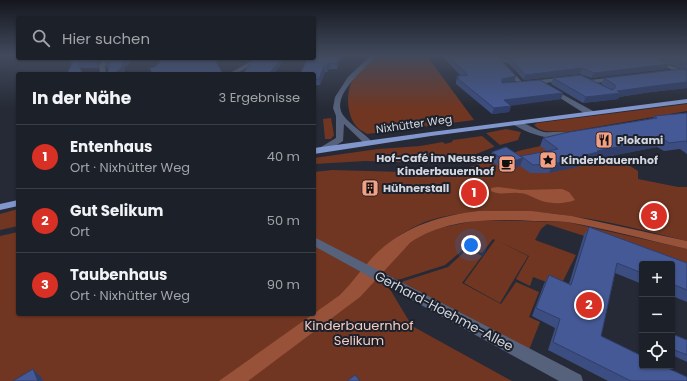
<!DOCTYPE html>
<html lang="de">
<meta charset="utf-8">
<style>
body{margin:0;font-family:Poppins,sans-serif;background:#292d34;color:#f1f3f6}
.controls{position:absolute;right:12px;bottom:12px;display:grid;overflow:hidden;border-radius:4px;box-shadow:0 1px 3px #0004}
.controls button{width:36px;height:36px;display:grid;place-items:center;padding:0;border:0;border-bottom:1px solid #3a3e45;background:#1c2028;color:#f1f3f6;font:20px sans-serif}
.you{position:absolute;left:471px;top:245px;width:14px;height:14px;margin:-10px;border:3px solid #fff;border-radius:50%;background:#1a73e8;box-shadow:0 0 0 6px #1a73e833}
.badge{display:grid;place-items:center;width:26px;height:26px;border-radius:50%;background:#d93025;color:#fff;font-size:13px;font-weight:700}
.pin{position:absolute;translate:-50% -50%;border:2px solid #fff;box-shadow:0 1px 4px #0006}
.list{margin:0;padding:0;list-style:none}
h2{display:flex;justify-content:space-between;align-items:center;height:52px;margin:0;padding:0 16px;font-size:17px}
h2 small{font-size:13px;font-weight:400;color:#a0a3a8}
.list li{display:grid;grid-template-columns:26px 1fr auto;gap:12px;align-items:center;box-sizing:border-box;height:64px;padding:0 16px;border-top:1px solid #3a3e45}
.list b{display:block;font-size:15px;white-space:nowrap}
.list p{margin:0;font-size:13px;white-space:nowrap;color:#a0a3a8}
.list em{font-size:13px;font-style:normal;color:#a0a3a8}
.icon{flex:none;width:22px;height:22px;fill:none;stroke:currentColor;stroke-width:2;stroke-linecap:round;stroke-linejoin:round}
.map{position:relative;flex:none;width:687px;height:381px;overflow:hidden}
.search{position:absolute;background:#1c2028;box-shadow:0 1px 3px #0004;left:16px;top:16px;width:300px;height:44px;display:flex;align-items:center;gap:10px;box-sizing:border-box;padding:0 14px;border-radius:4px;color:#a0a3a8;font-size:15px}
.panel{position:absolute;background:#1c2028;box-shadow:0 1px 3px #0004;left:16px;top:72px;width:300px;height:244px;border-radius:4px}
.map>svg:first-child{display:block}
.green{fill:#703622}
.water{fill:#98523a}
.lines{fill:none;stroke-linecap:round;stroke-linejoin:round}
.minor{fill:#56617c;fill-rule:evenodd}
.major{fill:#8196cd;fill-rule:evenodd}
.wall{fill:#3b4d81}
.shaded-wall{fill:#303e69}
.building{fill:#455996;stroke:#303e69}
.labels{text-anchor:middle;dominant-baseline:central;stroke-width:4;stroke-linejoin:round;paint-order:stroke}
.street-label{font-size:11px;fill:#d3d6de;stroke:#1c212c}
.poi-label{font-size:11px;font-weight:bold;fill:#d3d6de;stroke:#1c212c;text-anchor:start}
.near-street-label{font-size:13px;fill:#d3d6de;stroke:#1c212c}
.near-park-label{font-size:13px;fill:#f6cbbd;stroke:#1c212c}
</style>
<div class="map">
<svg width="687" height="381" viewBox="0 0 687 381">
<rect width="100%" height="100%" fill="#262a36"/>
<g class="green">
<path d="M377 56H427L474 120 367 134C365 132 361 131 359 129 345 117 345 88 356 74 362 68 371 62 377 56Z"/>
<path d="M687 104V111L567 132 545 131 539 129 534 125 537 123Z"/>
<path d="M331 118 334 135 331 139H325L323 119Z"/>
<path d="M506 129 521 132 518 140 500 145 486 133Z"/>
<path d="M482 136 494 146V147L463 159 437 163 365 161 314 164V158L378 149 420 146 443 142 445 144 452 142 453 140Z"/>
<path d="M587 138 638 171V179L678 187H687V241C649 232 610 221 571 216 546 212 522 211 498 211 470 212 439 214 414 227 396 236 381 249 367 264L394 278 382 271 410 243 420 236 439 228 479 220 567 222 687 249V274L672 264 547 224 541 229 535 240 576 255 560 287 533 277 530 286 516 279 529 256 498 241 528 256 500 303 464 283 495 240 493 239 482 253 473 250 464 249 445 265 398 280 395 278 388 286 412 326 512 381H0V236L18 232V314H314V172L332 170 440 173 461 170 522 150 564 141Z"/>
<path d="M18 209V226L0 230V214Z"/>
<path d="M465 251H473L482 256 462 283 501 304 516 282 539 292 529 317 540 322 529 350 401 282 448 267Z"/>
</g>
<g class="water">
<path d="M498 187 521 190 562 189 569 192 575 200C565 204 552 204 542 201 533 198 528 193 518 193 509 192 501 196 491 191V188Z"/>
<path d="M478 211H531L572 216 687 241V249C647 240 608 229 567 222 556 221 545 221 534 221 492 219 446 218 410 243L360 297 248 381H219L340 295C354 281 365 264 379 251 408 225 440 216 478 211Z"/>
</g>
<g class="lines">
<g class="minor">
<path d="M370 56H376C365 69 330 95 343 115 351 126 365 133 373 143L372 145H366L344 124 343 141 327 151H321L320 149 321 147 336 138V116L333 108 335 97 348 77Z"/>
<path d="M490 56C497 56 501 58 508 59 514 60 519 57 525 60 515 66 499 62 490 56Z"/>
<path d="M639 56H647L687 72V76Z"/>
<path d="M103 58H109L105 66 106 74H100L99 66Z"/>
<path d="M257 58H264L236 74H228Z"/>
<path d="M504 67H508L524 84V86H520L504 69Z"/>
<path d="M565 77 568 79 567 80 531 85 528 83 531 81Z"/>
<path d="M616 77 619 79 618 80 596 83 599 86 596 88 587 82 590 80Z"/>
<path d="M551 88 593 111 594 113 590 115H587L549 91 548 90Z"/>
<path d="M514 121C522 120 535 130 544 132 552 133 566 130 572 135L571 137C552 141 531 135 514 125Z"/>
<path d="M314 237 581 375 583 381H559L314 246Z"/>
</g>
<g class="major">
<path d="M687 99V103L431 136 314 154V148L431 132Z"/>
<path d="M18 200V206L0 210V204Z"/>
</g>
</g>
<g class="wall">
<path d="M314 56H342L337 69H329L327 72H325L320 85H315L314 90V74L307 60H291V58H314Z"/>
<path d="M442 56H497L516 76 514 82 563 93 561 99 511 105 509 112 492 114 456 84V82L457 76H461Z"/>
<path d="M501 56H687V88L651 92 619 97 618 99 583 103 551 84 553 78 606 87 601 84 604 78 681 69 669 64 666 69 591 78 580 74 524 80 508 63 510 58 556 56 512 58Z"/>
<path d="M71 58H101L98 68H81L83 74H67L71 65Z"/>
<path d="M106 58H135L125 67 124 73 109 68H107L105 62Z"/>
<path d="M239 58H254L248 61Z"/>
<path d="M687 112V154L680 149 664 151 657 147 595 159 594 161 582 163 581 166 549 173H530L520 166 506 171 490 160 492 152 521 157V156L547 151 540 146 543 138 653 118 654 116 687 113Z"/>
<path d="M589 227 687 263V302L672 296V264H642V284L615 273 601 336 687 381H608L548 350 555 328 532 316 544 284 549 275 569 284 584 235Z"/>
<path d="M672 334 687 340V362L672 355Z"/>
</g>
<g class="shaded-wall">
<path d="M340 56H342L337 69V64Z"/>
<path d="M97 58H101L98 68 96 62Z"/>
<path d="M127 58H135L125 67 124 73 122 74H114L123 62Z"/>
<path d="M214 58H234V59L214 61Z"/>
<path d="M247 58H254L248 61Z"/>
<path d="M281 58H283V61L274 74H269Z"/>
<path d="M79 63 81 68 83 74H82Z"/>
<path d="M329 63V69L327 72V66Z"/>
<path d="M669 64 666 69 591 78 594 73Z"/>
<path d="M324 66 325 72 320 85 319 79Z"/>
<path d="M582 68 580 74 524 80 525 75Z"/>
<path d="M516 76 514 82 501 85 502 79Z"/>
<path d="M315 79V85L314 90V83Z"/>
<path d="M687 82V88L651 92 619 97 618 99 583 103 586 97 617 91 654 86Z"/>
<path d="M563 93 561 99 502 107 504 100Z"/>
<path d="M511 106 509 112 492 114 494 108Z"/>
<path d="M662 138 657 147 595 159 594 161 582 163 581 166 549 173 553 164 597 151Z"/>
<path d="M523 158 520 166 506 171 508 163Z"/>
<path d="M33 369 42 378 43 381H38Z"/>
</g>
<g class="building">
<path d="M314 56H340L337 64 329 63 327 66H324L319 79H315L314 83V74H300L308 58H314Z"/>
<path d="M448 56H497L516 76 502 79V83L540 80 563 93 504 100 511 106 494 108 457 78H459L457 76 468 75Z"/>
<path d="M559 56H651L669 64 594 73 582 68 525 75 510 58Z"/>
<path d="M666 56H687V64Z"/>
<path d="M71 58H97L96 62 79 63 82 74H67L73 61H69Z"/>
<path d="M106 58H127L123 62 122 67 114 74H107L110 62H105Z"/>
<path d="M164 58H214L223 74H152L150 68 155 67Z"/>
<path d="M256 58H281L269 74H242Z"/>
<path d="M682 69 687 70V82L654 86 617 91 621 93 586 97 553 78 581 75 612 90 615 88V85L604 78Z"/>
<path d="M687 113V142L685 141 669 143 662 138 597 151 598 152 582 156 585 157 553 164 533 165 521 156 558 149 543 138 569 132 657 118 654 116Z"/>
<path d="M506 147 523 158 508 163 492 152Z"/>
<path d="M589 227 687 263V290L672 284V264H642V273L617 263 601 336 642 356V366H663L687 377V381H631L553 342 560 319 536 308 549 275 571 285Z"/>
<path d="M672 334 687 340V355L672 349Z"/>
<path d="M33 369 38 381H13Z"/>
<path d="M355 375 360 381H347Z"/>
</g>
<linearGradient id="sky" x2="0" y2="1"><stop stop-color="#15171e"/><stop offset="0.51" stop-color="#414a5d"/><stop offset="1" stop-color="#414a5d" stop-opacity="0"/></linearGradient>
<rect width="687" height="109" fill="url(#sky)"/>
<defs>
<g id="restaurant-square" transform="scale(0.9)"><rect x="-9" y="-9" width="18" height="18" rx="4" fill="#f39f83" stroke="#1c212c"/><path d="M-5-6h1v4h1v-4h1v4h1v-4h1v5L-1.5 .5V6h-2V.5L-5-1ZM5-6V6H3V1.5H1.5Q1.5-4 5-6Z" fill="#111"/></g>
<g id="sight-square" transform="scale(0.9)"><rect x="-9" y="-9" width="18" height="18" rx="4" fill="#f39f83" stroke="#1c212c"/><path d="M0-6L1.8-2.2L6-1.7L2.9 1.2L3.7 5.4L0 3.3L-3.7 5.4L-2.9 1.2L-6-1.7L-1.8-2.2Z" fill="#111"/></g>
<g id="cafe-square" transform="scale(0.9)"><rect x="-9" y="-9" width="18" height="18" rx="4" fill="#f39f83" stroke="#1c212c"/><path d="M-5.5-4.5H6V0H3Q3 3.5 0 3.5H-2.5Q-5.5 3.5-5.5 0ZM3-3.2v2h1.7v-2ZM-6 4.5H4V6H-6Z" fill="#111"/></g>
<g id="building-square" transform="scale(0.9)"><rect x="-9" y="-9" width="18" height="18" rx="4" fill="#f39f83" stroke="#1c212c"/><path d="M-4-6H4V6H1V3H-1V6H-4ZM-2.5-4.3h1.7v1.8h-1.7ZM.8-4.3h1.7v1.8H.8ZM-2.5-1h1.7V.8h-1.7ZM.8-1h1.7V.8H.8Z" fill="#111"/></g>
</defs>
<g fill-rule="evenodd">
<use href="#restaurant-square" x="604" y="140"/>
<use href="#sight-square" x="548" y="160"/>
<use href="#cafe-square" x="507" y="164"/>
<use href="#building-square" x="370" y="188"/>
</g>
<g class="labels">
<g class="street-label">
<text transform="translate(414 124) rotate(-8)">Nixhütter Weg</text>
</g>
<g class="poi-label">
<text x="617" y="140">Plokami</text>
<text x="494" y="158" text-anchor="end">Hof-Café im Neusser<tspan x="494" dy="13">Kinderbauernhof</tspan></text>
<text x="561" y="160">Kinderbauernhof</text>
<text x="383" y="188">Hühnerstall</text>
</g>
<g class="near-street-label">
<text transform="translate(444 311) rotate(28)">Gerhard-Hoehme-Allee</text>
</g>
<g class="near-park-label">
<text x="359" y="325">Kinderbauernhof<tspan x="359" dy="15">Selikum</tspan></text>
</g>
</g>
</svg>
<div class="controls">
<button>+</button>
<button>−</button>
<button><svg class="icon" aria-label="locate" viewBox="0 0 24 24"><circle cx="12" cy="12" r="6"/><path d="M12 2v4M12 18v4M2 12h4M18 12h4"/></svg></button>
</div>
<div class="you"></div>
<div class="pin badge" style="left:474px;top:193px">1</div>
<div class="pin badge" style="left:589px;top:305px">2</div>
<div class="pin badge" style="left:654px;top:216px">3</div>
<div class="search"><svg class="icon" aria-label="search" viewBox="0 0 24 24"><circle cx="10" cy="10" r="6"/><path d="M15 15l6 6"/></svg>Hier suchen</div>
<section class="panel">
<h2>In der Nähe<small>3 Ergebnisse</small></h2>
<ul class="list">
<li><span class="badge">1</span><div><b>Entenhaus</b><p>Ort · Nixhütter Weg</p></div><em>40 m</em></li>
<li><span class="badge">2</span><div><b>Gut Selikum</b><p>Ort</p></div><em>50 m</em></li>
<li><span class="badge">3</span><div><b>Taubenhaus</b><p>Ort · Nixhütter Weg</p></div><em>90 m</em></li>
</ul>
</section>
</div>
